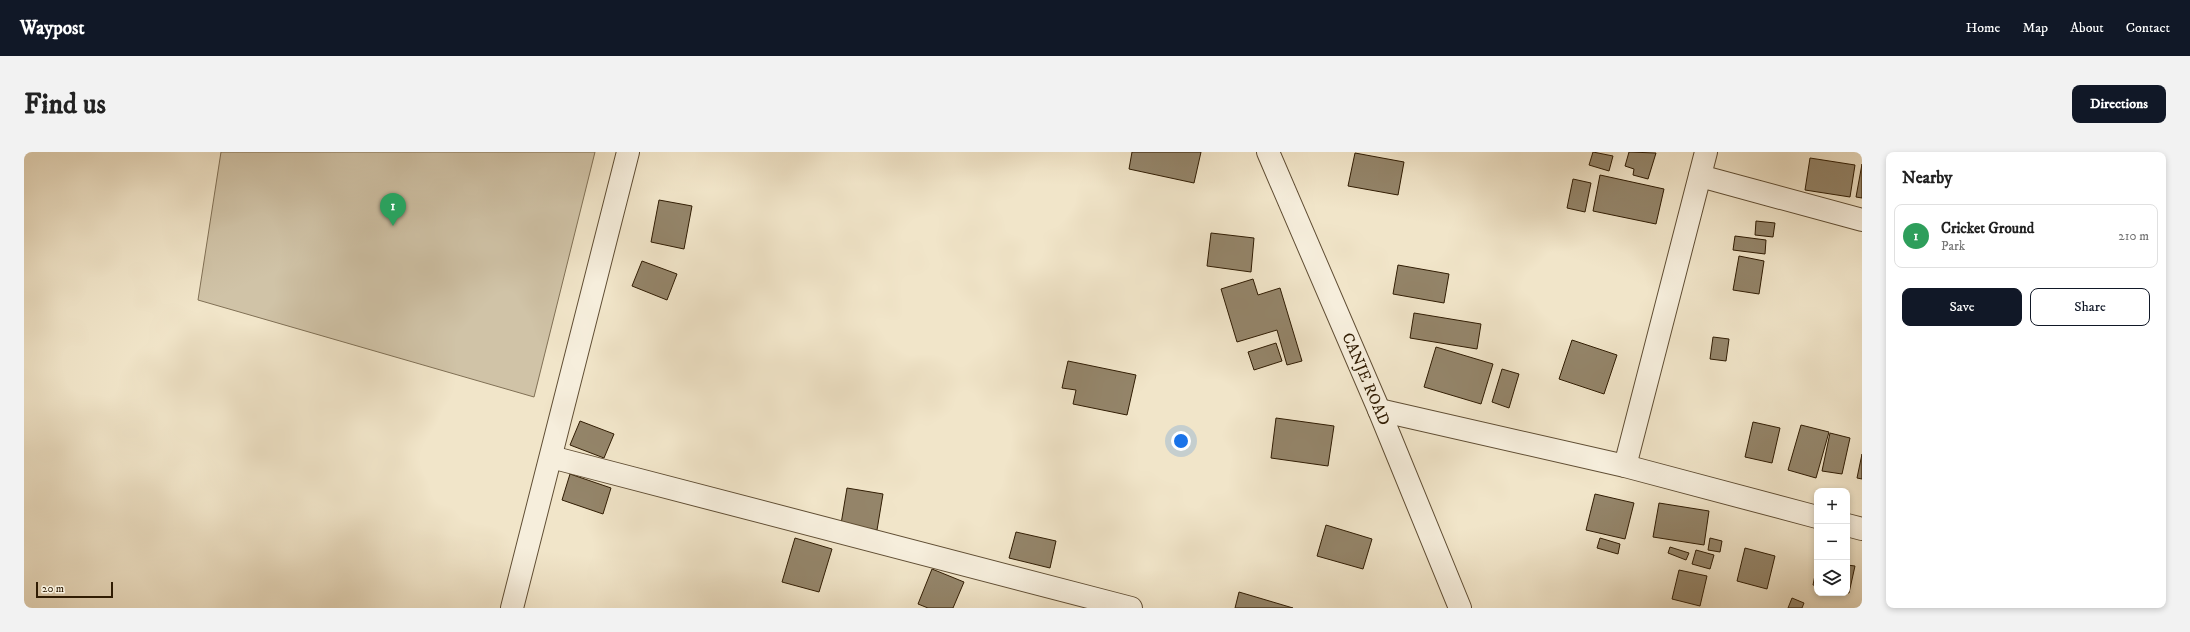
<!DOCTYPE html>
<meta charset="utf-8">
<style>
body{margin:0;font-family:"IM FELL DW Pica",serif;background:#f2f2f2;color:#222}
.controls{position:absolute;right:12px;bottom:12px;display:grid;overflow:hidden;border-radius:8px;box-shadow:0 2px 6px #0003}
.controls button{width:36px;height:36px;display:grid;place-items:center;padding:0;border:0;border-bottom:1px solid #e0e0e0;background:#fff;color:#222;font:20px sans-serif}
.scale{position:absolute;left:12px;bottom:10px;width:77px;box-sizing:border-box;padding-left:4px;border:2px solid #301c03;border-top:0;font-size:11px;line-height:14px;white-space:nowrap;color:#301c03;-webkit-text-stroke:3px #f6eedc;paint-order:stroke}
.you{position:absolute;left:1157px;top:289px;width:14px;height:14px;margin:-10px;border:3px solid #fff;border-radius:50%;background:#1a73e8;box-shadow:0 0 0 6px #1a73e833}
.badge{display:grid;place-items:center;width:26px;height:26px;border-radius:50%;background:#111827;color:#fff;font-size:13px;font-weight:700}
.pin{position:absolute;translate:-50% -33px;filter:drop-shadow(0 1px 2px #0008)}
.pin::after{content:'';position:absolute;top:21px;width:14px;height:12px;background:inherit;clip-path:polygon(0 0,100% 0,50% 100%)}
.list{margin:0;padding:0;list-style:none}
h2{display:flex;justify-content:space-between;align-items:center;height:52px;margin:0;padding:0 16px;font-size:17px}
h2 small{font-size:13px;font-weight:400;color:#767676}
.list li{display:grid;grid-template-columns:26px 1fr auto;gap:12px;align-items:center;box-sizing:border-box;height:64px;margin:0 8px 8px;padding:0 8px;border:1px solid #e0e0e0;border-radius:8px}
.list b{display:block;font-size:15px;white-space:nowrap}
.list p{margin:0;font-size:13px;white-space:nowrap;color:#767676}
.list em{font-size:13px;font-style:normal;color:#767676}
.actions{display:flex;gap:8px;padding:12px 16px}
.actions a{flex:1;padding:9px 0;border:1px solid #111827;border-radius:8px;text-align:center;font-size:14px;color:#111827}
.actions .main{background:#111827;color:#fff}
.icon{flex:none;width:22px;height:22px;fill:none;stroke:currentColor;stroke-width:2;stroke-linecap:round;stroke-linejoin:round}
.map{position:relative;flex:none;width:1838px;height:456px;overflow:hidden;border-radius:8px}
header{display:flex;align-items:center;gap:24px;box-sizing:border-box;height:56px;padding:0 20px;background:#111827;color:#fff}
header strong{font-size:19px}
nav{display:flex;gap:22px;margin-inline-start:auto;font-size:14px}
.intro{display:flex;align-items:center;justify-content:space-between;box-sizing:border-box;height:96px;padding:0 24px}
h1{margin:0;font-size:28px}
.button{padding:10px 18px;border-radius:8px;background:#111827;color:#fff;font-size:14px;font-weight:700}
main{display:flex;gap:24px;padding:0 24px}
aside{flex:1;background:#fff;border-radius:8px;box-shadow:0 2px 6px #0003}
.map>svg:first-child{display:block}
.green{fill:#d0c3a7;stroke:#807055}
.building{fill:#94856a;stroke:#301c03}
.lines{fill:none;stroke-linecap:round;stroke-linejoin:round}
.minor-casing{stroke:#604e34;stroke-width:24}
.minor{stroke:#f6eedc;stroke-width:22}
.labels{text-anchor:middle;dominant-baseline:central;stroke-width:4;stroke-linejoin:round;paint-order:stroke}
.street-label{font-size:16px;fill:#301c03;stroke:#f6eedc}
</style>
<header>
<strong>Waypost</strong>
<nav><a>Home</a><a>Map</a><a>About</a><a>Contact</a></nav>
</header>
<div class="intro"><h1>Find us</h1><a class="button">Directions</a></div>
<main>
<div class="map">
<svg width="1838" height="456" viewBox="0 0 1838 456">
<rect width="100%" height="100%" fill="#f1e5c9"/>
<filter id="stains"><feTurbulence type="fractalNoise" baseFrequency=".005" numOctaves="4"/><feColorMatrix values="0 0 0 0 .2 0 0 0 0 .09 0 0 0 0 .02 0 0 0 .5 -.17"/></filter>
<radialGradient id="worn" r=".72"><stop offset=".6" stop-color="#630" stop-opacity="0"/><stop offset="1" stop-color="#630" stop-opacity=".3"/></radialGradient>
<path class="green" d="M197 0H571L510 245 174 148Z"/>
<g class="building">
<path d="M1108 0H1177L1170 31 1105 17Z"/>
<path d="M1569 0 1589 4 1585 19 1565 13Z"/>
<path d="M1605 0 1632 1 1624 27 1609 23 1610 17 1601 14Z"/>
<path d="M1331 1 1380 10 1374 43 1324 34Z"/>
<path d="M1786 6 1831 13 1826 45 1781 38Z"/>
<path d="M1838 12V46L1832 45Z"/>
<path d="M1576 23 1640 37 1632 72 1569 59Z"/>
<path d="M1549 27 1567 31 1561 60 1543 56Z"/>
<path d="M635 48 668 54 660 97 627 90Z"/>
<path d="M1732 69 1751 71 1749 85 1731 83Z"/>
<path d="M1187 81 1230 86 1227 120 1183 114Z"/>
<path d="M1711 84 1742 88 1741 102 1709 98Z"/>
<path d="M1715 104 1740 109 1735 142 1709 138Z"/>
<path d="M618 109 653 122 643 148 608 134Z"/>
<path d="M1374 113 1425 122 1420 151 1369 142Z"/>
<path d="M1229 127 1234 143 1256 136 1278 209 1263 213 1253 178 1213 190 1197 137Z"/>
<path d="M1390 161 1457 172 1453 197 1386 186Z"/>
<path d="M1689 185 1705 187 1702 209 1686 207Z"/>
<path d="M1548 188 1593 203 1580 242 1535 227Z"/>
<path d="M1252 191 1258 209 1230 218 1224 200Z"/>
<path d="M1412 195 1469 212 1457 252 1400 235Z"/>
<path d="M1044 209 1112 223 1103 263 1049 252 1052 238 1038 236Z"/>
<path d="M1478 217 1495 222 1485 256 1468 250Z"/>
<path d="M1252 266 1310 274 1304 314 1247 306Z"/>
<path d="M556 269 590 282 580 306 546 293Z"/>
<path d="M1729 270 1756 276 1748 311 1721 305Z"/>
<path d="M1777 273 1805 280 1792 326 1764 318Z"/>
<path d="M1806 281 1826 286 1818 322 1798 319Z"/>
<path d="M1838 302V327L1833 326Z"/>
<path d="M546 322 587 336 579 362 538 348Z"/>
<path d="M823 336 859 342 853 378 817 372Z"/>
<path d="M1571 342 1610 351 1601 387 1562 378Z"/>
<path d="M1635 351 1685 359 1680 393 1629 385Z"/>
<path d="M1302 373 1348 387 1339 417 1293 404Z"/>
<path d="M992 380 1032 389 1026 416 985 406Z"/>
<path d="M771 386 808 397 795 440 758 430Z"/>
<path d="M1576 386 1596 392 1594 402 1573 396Z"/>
<path d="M1686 386 1698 389 1696 400 1684 398Z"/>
<path d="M1646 395 1665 401 1662 408 1644 401Z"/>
<path d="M1721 396 1751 404 1743 437 1713 429Z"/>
<path d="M1672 398 1690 403 1686 417 1668 412Z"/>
<path d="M1793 413V434L1789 433Z"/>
<path d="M1823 413 1831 414 1825 441H1823Z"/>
<path d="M908 417 940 430 929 456H904L894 452Z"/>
<path d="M1655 418 1683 424 1676 454 1648 447Z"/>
<path d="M1215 440 1269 456H1211Z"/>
<path d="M1768 446 1780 451 1778 456H1764Z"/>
</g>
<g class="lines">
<g class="minor-casing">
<g id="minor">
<path d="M1244 0 1355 258 1436 456"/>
<path d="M1676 24 1838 68"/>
<path d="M1355 258 1601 314 1793 365"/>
<path d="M527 305 1107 456"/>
<path d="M1601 314 1682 0"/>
<path d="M1823 373 1838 377"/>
<path d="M488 456 604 0"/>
</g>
</g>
<use href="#minor" class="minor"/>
</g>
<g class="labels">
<g class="street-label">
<text transform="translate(1342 227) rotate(67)">CANJE ROAD</text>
</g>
</g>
<rect width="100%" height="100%" filter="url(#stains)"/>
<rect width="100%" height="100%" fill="url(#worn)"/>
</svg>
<div class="controls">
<button>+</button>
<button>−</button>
<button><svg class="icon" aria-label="layers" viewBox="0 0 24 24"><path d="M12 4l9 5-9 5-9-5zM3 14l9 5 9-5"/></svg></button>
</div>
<div class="scale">20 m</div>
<div class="you"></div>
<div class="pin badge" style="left:369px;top:74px;background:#2e9e5b">1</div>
</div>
<aside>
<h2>Nearby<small></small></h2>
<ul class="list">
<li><span class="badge" style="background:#2e9e5b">1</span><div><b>Cricket Ground</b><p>Park</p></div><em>210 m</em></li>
</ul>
<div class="actions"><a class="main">Save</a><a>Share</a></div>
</aside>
</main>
